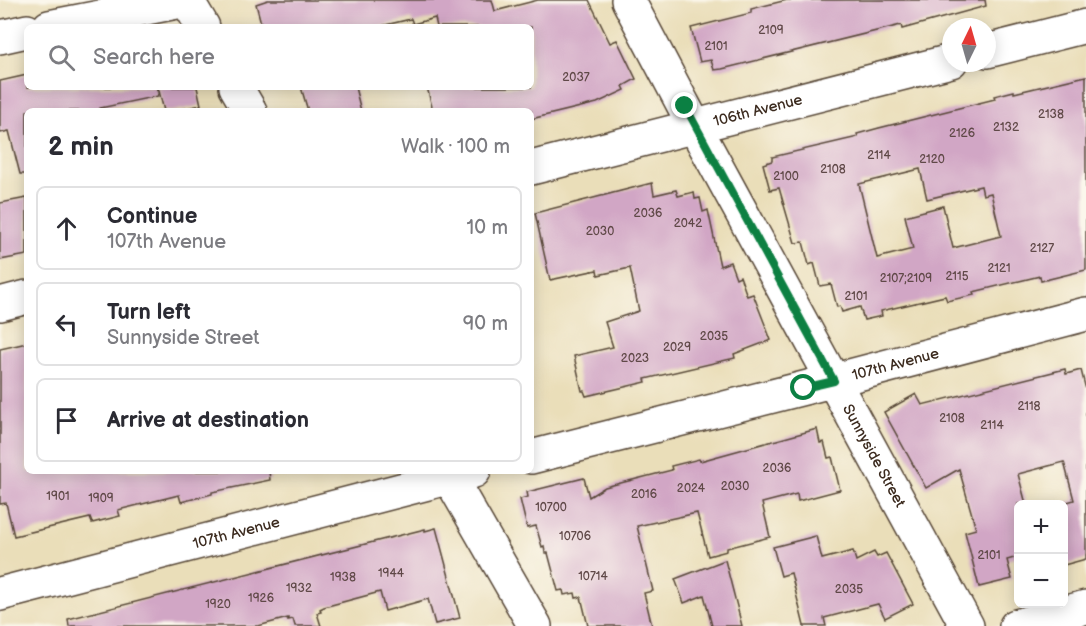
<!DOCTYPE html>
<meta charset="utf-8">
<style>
body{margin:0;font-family:"Balsamiq Sans",sans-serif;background:#f2f2f3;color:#2b2b33}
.controls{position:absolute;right:18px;bottom:18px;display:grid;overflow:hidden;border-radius:9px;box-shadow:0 3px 15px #0003}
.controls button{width:54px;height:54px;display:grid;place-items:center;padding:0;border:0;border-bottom:2px solid #e1e1e2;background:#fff;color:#2b2b33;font:30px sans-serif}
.compass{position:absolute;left:942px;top:18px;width:54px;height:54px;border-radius:50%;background:#fff;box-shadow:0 3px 15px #0003;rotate:5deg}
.stop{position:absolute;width:18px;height:18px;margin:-14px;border:4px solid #0b8043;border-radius:50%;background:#fff}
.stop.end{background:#0b8043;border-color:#fff;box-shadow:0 2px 6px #0008}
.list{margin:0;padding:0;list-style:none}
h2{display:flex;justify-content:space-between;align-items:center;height:78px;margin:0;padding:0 24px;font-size:26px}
h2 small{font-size:20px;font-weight:400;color:#7c7c81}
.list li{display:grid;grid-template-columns:39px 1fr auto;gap:18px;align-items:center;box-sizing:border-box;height:84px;margin:0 12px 12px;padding:0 12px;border:2px solid #e1e1e2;border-radius:9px}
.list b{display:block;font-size:22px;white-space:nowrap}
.list p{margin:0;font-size:20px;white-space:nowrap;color:#7c7c81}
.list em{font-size:20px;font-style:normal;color:#7c7c81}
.icon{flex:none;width:33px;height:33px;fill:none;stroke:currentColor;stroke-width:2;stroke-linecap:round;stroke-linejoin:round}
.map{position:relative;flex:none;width:1086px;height:626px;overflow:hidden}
.search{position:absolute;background:#fff;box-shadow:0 3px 15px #0003;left:24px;top:24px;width:510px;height:66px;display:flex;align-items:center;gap:15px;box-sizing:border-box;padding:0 21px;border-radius:9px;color:#7c7c81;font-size:22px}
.panel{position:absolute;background:#fff;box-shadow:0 3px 15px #0003;left:24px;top:108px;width:510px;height:366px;border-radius:9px}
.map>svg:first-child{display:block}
.building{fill:#d1a6c5;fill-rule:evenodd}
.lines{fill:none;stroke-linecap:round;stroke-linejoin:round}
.minor-casing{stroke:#554535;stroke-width:36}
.minor{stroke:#fff;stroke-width:33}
.route{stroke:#0b8043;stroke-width:8}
.labels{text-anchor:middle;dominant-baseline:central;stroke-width:6;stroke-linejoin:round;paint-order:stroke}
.number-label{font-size:12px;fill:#604948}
.street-label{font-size:15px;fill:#3b2a1e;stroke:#fbf7ec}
</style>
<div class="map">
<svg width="1086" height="626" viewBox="0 0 1086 626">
<rect width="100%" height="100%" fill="#fbf7ec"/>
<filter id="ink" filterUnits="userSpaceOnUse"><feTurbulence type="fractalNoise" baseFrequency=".0167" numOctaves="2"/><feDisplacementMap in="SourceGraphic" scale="12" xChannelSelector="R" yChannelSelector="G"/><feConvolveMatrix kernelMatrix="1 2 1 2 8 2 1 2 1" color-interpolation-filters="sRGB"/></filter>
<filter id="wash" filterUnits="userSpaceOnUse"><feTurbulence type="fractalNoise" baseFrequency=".008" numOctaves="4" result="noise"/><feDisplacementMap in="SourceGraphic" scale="24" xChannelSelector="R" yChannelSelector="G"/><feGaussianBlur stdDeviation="1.35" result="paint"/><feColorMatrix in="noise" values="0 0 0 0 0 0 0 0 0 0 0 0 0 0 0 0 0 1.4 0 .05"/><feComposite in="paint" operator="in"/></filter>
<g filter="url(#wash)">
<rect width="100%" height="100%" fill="#eadeb9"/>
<g id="blocks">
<g class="building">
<path d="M268 0H492L495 11 538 0H589L610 43 617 40 636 79 623 86 625 90 597 103 531 119V111H433L427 87H531V27H437L435 18 413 24 411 19 377 27H262L256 4Z"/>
<path d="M787 0H985L986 6 902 29 901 25 722 69 714 70 711 60 700 62 691 28 751 13V9Z"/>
<path d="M27 75V87H157L158 96 100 108V111H27V174H20L9 131 0 133V81Z"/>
<path d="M1086 76V270L1041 281 1040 276 973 292 974 295 947 301 945 296 881 311 882 316 864 320 860 307 842 312 840 306 837 307 831 284 820 286 814 263 809 265 803 242 795 243 779 188 770 190 763 164 772 161V157L858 137 857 134 879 128 995 99 994 96 1014 91V93ZM920 169 927 199 981 186 983 195 991 193 1001 236 953 248 943 206 905 216 913 249 877 258 859 184Z"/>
<path d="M158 87H197L201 105 174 111H164Z"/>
<path d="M301 87H355L361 111H308Z"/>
<path d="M652 183 654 195 676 190 678 196 694 192 695 199 700 198 703 212 708 210 720 266 730 262 736 278 740 276 747 296 753 294 771 340 734 354 735 358 645 379 646 382 586 396 584 391H582L574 356 613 347 605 322 639 311 630 268 598 275 597 270 550 280 535 213Z"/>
<path d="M27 198V255L0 260V203Z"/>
<path d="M27 343V471H269L270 480 212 492V494L181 502 179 495 118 510 120 516 92 523 90 518 14 536 6 503 0 504V349Z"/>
<path d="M1065 369 1066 374 1081 370 1086 390V559L1064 565V503L1074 500 1064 462 1018 474 1026 504H1018V557L1007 560 1012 579 979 587 965 532 976 529 959 469 926 488 884 412 916 394 922 405Z"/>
<path d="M817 429 820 443 824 442 828 458 832 457 840 490 798 501 797 494 762 503 770 537 727 548V551L708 556 697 513 637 526 653 591 644 593 652 626H588L581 597 576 598 575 593 564 595 563 590 558 591 548 553H545L544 546 542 547 536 526 527 528 520 499 528 497 527 492 584 478 589 497 605 487 672 470 671 466 699 459 700 461Z"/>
<path d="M436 528 460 618 435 624 428 599 385 611 380 592 324 607 320 609 321 612 317 613 321 626H295L293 619 288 620V618L258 626H69L68 619 425 529V531Z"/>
<path d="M816 536 822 559 853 551 856 561 874 552 877 557 886 553 913 604 885 618 878 604 824 618 826 626H804L791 573 781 576 773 547Z"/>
<path d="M725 560 742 626H712L704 595 684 603 675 579Z"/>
</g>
</g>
</g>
<g filter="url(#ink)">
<use href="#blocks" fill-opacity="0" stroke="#554535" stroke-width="1.5"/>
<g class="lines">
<g class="minor-casing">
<g id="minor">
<path id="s1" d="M628 0 695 127 967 626"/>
<path d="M49 27 187 0 203 27"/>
<path d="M0 37 27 31"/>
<path d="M987 51 1086 26"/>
<path d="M236 87 250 111"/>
<path id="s2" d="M531 168 951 61"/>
<path d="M0 304 27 297"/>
<path id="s3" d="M531 457 812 386 1086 314"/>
<path d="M446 471 535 626"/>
<path id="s4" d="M0 594 474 471"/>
<path d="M1016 626 1086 607"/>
</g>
</g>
<use href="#minor" class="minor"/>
</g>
</g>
<g class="lines" filter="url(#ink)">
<path class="route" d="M685 106 834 381 804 388"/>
</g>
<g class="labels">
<g class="number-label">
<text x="771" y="30">2109</text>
<text x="716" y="46">2101</text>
<text x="576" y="77">2037</text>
<text x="1051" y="114">2138</text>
<text x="1006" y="127">2132</text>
<text x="962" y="133">2126</text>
<text x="879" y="155">2114</text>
<text x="932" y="159">2120</text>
<text x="833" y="169">2108</text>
<text x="786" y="176">2100</text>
<text x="648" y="213">2036</text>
<text x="688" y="223">2042</text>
<text x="600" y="231">2030</text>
<text x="1042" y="248">2127</text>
<text x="999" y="268">2121</text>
<text x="957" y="276">2115</text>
<text x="906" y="278">2107;2109</text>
<text x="856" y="296">2101</text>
<text x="714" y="336">2035</text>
<text x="677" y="347">2029</text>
<text x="635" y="358">2023</text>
<text x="1029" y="406">2118</text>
<text x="952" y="418">2108</text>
<text x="992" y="425">2114</text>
<text x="777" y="468">2036</text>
<text x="735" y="486">2030</text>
<text x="691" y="488">2024</text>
<text x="644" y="494">2016</text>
<text x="58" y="496">1901</text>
<text x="101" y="498">1909</text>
<text x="551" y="507">10700</text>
<text x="575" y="536">10706</text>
<text x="989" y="555">2101</text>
<text x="391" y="573">1944</text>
<text x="593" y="576">10714</text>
<text x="343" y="577">1938</text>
<text x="299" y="588">1932</text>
<text x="849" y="589">2035</text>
<text x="261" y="598">1926</text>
<text x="218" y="604">1920</text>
</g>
<g class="street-label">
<text stroke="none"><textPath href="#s2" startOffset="234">106th Avenue</textPath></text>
<text stroke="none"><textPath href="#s3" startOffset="376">107th Avenue</textPath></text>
<text stroke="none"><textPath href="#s1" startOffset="518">Sunnyside Street</textPath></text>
<text stroke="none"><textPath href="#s4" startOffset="244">107th Avenue</textPath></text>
</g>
</g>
</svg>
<div class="controls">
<button>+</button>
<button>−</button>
</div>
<svg class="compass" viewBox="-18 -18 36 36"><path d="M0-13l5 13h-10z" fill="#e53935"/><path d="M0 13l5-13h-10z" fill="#7c7c81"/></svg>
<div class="stop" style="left:804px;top:388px"></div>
<div class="stop end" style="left:685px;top:106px"></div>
<div class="search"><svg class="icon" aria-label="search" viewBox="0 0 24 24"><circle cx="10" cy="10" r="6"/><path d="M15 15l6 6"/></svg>Search here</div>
<section class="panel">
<h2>2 min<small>Walk · 100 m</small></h2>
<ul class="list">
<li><svg class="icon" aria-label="ahead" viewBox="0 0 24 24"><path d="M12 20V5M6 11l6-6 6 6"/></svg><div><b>Continue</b><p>107th Avenue</p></div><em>10 m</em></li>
<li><svg class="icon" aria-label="left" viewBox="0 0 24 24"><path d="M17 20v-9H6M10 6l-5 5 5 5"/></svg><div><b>Turn left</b><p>Sunnyside Street</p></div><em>90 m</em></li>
<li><svg class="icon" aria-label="arrive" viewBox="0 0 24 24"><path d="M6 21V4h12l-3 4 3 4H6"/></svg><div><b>Arrive at destination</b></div></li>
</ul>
</section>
</div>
